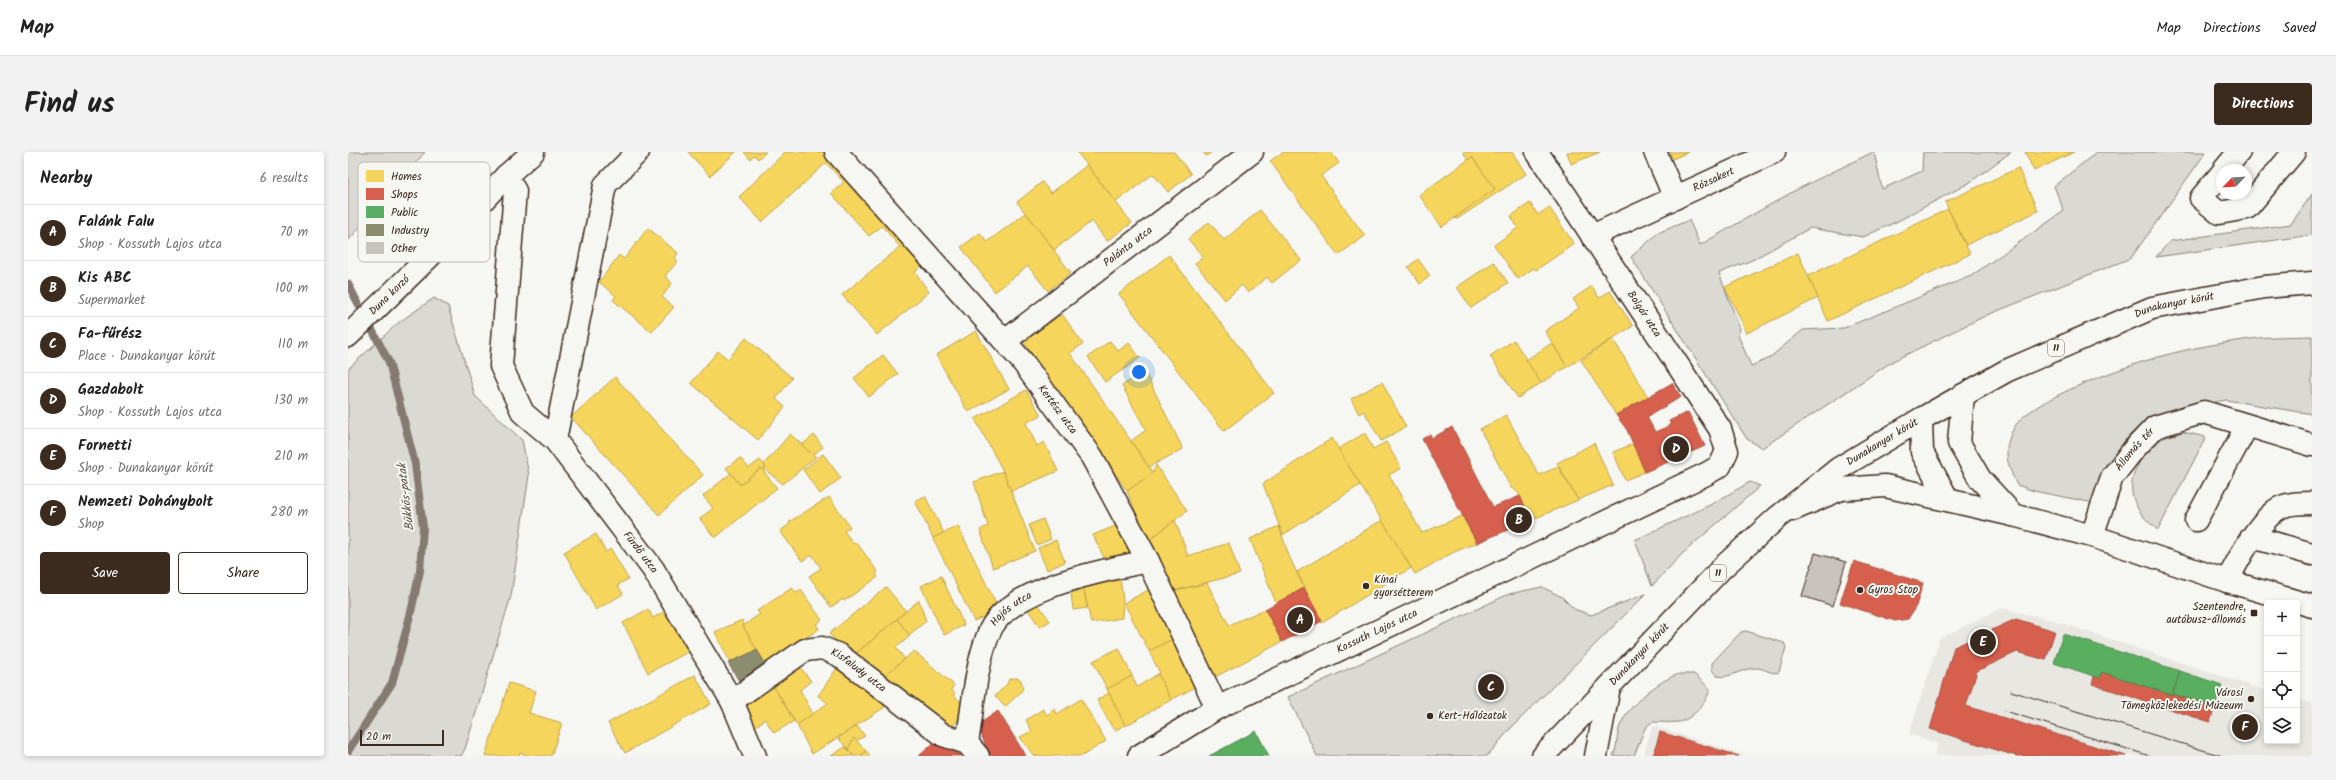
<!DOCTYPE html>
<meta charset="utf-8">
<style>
body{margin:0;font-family:Kalam,sans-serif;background:#f2f2f2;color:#222}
.controls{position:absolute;right:12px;bottom:12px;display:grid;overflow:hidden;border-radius:4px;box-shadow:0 2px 6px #0003}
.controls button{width:36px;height:36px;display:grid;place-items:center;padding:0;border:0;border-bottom:1px solid #e0e0e0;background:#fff;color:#222;font:20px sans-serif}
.compass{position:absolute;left:1868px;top:12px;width:36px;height:36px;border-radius:50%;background:#fff;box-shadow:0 2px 6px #0003;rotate:245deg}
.scale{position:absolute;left:12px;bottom:10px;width:84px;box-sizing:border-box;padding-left:4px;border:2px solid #3b2a1e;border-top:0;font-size:11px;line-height:14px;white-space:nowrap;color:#3b2a1e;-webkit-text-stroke:3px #f6f6f2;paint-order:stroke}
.you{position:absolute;left:791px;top:220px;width:14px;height:14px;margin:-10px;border:3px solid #fff;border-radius:50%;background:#1a73e8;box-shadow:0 0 0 6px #1a73e833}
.badge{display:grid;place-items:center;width:26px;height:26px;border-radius:50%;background:#3b2a1e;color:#fff;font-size:13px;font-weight:700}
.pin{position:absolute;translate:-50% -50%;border:2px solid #fff;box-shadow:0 1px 4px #0006}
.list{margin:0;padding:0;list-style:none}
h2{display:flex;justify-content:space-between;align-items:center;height:52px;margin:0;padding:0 16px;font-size:17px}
h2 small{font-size:13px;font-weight:400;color:#767676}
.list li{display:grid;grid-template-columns:26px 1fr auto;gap:12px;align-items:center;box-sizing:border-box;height:56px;padding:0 16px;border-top:1px solid #e0e0e0}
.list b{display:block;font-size:15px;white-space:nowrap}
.list p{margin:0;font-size:13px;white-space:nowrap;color:#767676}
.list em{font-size:13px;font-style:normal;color:#767676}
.actions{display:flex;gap:8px;padding:12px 16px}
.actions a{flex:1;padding:9px 0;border:1px solid #3b2a1e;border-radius:4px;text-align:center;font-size:14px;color:#3b2a1e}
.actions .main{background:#3b2a1e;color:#fff}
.icon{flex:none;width:22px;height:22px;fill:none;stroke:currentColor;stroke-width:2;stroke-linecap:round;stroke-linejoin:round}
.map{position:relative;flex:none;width:1964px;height:604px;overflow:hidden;border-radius:4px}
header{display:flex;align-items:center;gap:24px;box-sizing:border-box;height:56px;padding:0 20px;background:#fff;border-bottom:1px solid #e0e0e0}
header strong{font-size:19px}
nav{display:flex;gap:22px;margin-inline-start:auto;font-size:14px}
.intro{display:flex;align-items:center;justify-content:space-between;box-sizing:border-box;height:96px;padding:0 24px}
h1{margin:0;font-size:28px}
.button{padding:10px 18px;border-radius:4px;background:#3b2a1e;color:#fff;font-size:14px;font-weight:700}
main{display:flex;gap:24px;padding:0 24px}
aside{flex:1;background:#fff;border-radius:4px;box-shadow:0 2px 6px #0003}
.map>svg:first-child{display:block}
.built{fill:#e8e7e2}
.green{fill:#dad9d3;stroke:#8a8278}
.homes{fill:#f6d55c;stroke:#bea249}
.shops{fill:#d6604d;stroke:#a8503f}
.public{fill:#5aae61;stroke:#51864d}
.industry{fill:#8c8c6e;stroke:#746f56}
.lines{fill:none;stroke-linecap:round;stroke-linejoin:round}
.stream{stroke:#857a71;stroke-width:8}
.building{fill:#c8c3be;stroke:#3b2a1e}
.minor-casing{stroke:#3b2a1e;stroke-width:25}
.major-casing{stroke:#3b2a1e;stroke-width:25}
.minor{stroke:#f6f6f2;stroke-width:22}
.major{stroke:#f6f6f2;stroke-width:22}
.tram{stroke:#3b2a1e;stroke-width:1}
.poi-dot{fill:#3b2a1e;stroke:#f6f6f2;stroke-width:1.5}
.labels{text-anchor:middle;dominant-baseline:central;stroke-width:4;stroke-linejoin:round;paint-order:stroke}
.shield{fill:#f6f6f2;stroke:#73675e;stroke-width:1}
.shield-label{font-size:10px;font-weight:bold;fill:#3b2a1e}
.street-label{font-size:11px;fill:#3b2a1e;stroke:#f6f6f2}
.poi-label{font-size:11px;fill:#3b2a1e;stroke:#f6f6f2;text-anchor:start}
.water-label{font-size:12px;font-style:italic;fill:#605248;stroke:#f6f6f2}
.key{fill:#f6f6f2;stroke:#beb9b2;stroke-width:1}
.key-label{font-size:11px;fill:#3b2a1e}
</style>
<header>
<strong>Map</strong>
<nav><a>Map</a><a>Directions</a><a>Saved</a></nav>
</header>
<div class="intro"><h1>Find us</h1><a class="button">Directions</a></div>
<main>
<aside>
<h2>Nearby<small>6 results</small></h2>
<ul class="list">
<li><span class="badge">A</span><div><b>Falánk Falu</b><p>Shop · Kossuth Lajos utca</p></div><em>70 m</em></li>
<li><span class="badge">B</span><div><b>Kis ABC</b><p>Supermarket</p></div><em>100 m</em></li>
<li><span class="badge">C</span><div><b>Fa-fűrész</b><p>Place · Dunakanyar körút</p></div><em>110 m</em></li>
<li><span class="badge">D</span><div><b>Gazdabolt</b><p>Shop · Kossuth Lajos utca</p></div><em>130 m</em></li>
<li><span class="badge">E</span><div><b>Fornetti</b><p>Shop · Dunakanyar körút</p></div><em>210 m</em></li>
<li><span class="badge">F</span><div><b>Nemzeti Dohánybolt</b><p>Shop</p></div><em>280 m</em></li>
</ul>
<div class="actions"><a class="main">Save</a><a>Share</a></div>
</aside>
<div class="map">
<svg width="1964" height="604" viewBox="0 0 1964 604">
<rect width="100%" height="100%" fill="#f6f6f2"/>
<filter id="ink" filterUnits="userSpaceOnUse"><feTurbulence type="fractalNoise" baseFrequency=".025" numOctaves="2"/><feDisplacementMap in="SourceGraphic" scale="8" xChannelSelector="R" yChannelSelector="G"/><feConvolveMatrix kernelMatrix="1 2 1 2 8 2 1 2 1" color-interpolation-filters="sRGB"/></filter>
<g filter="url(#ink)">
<g class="built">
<path d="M1654 456 1704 468 1919 539V589H1949V547L1964 551V604H1586L1590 591 1561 582 1592 486Z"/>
<path d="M1305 574 1399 604H1295Z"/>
</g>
<g class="green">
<path d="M0 0H77L0 89Z"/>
<path d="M1525 0H1526L1534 37 1574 19 1575 0H1663L1621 31 1550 69 1515 85 1462 76 1404 108 1371 121 1392 177 1390 183 1403 214 1420 207 1455 178 1496 176 1623 124 1716 59 1706 34 1749 0H1858L1783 106 1639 163 1545 209 1414 296 1399 287 1283 105 1310 81 1341 68 1352 93 1446 39Z"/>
<path d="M1964 42V83L1808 105 1822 89 1943 72Z"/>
<path d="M86 146 100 154 127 244 174 288 181 323 163 444 117 597 113 604H0V217L50 171Z"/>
<path d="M1964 184V262L1878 248 1832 257 1803 269 1783 282 1763 308 1746 351 1686 339 1669 333C1659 312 1654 298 1666 276 1681 247 1781 213 1814 204 1842 196 1874 191 1903 187 1923 184 1944 185 1964 184Z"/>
<path d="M1835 280 1858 285 1810 378C1784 358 1774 334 1795 305 1799 300 1803 292 1809 289 1816 285 1826 283 1835 280Z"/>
<path d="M1402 330 1412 334 1334 402 1304 434 1287 388 1364 352Z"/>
<path d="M1194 435 1214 445 1226 457 1243 463 1298 442 1162 577 1139 604H969L940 545 1161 442Z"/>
<path d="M1398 479 1436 491 1438 495 1431 520C1423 523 1417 516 1409 516 1395 515 1384 527 1369 524L1364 518V511L1393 480Z"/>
<path d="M1331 522H1346L1362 537C1360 549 1343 569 1330 570 1322 571 1313 570 1304 570L1297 576 1286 604H1265C1270 594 1268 584 1272 574 1280 553 1310 529 1331 522Z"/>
</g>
<g class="homes">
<path d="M340 0H388L362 24Z"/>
<path d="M396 0H418L410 7 406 3 402 7Z"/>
<path d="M437 0H486L581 107 567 120 581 140 529 183 494 143 552 95 534 74 521 84 483 41 496 30 478 11 414 70 391 45Z"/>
<path d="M729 0H826L843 22 820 40 805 22 768 50Z"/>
<path d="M855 0H864L858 4Z"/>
<path d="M935 0H983L991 11 973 24 1017 84 990 103 922 9Z"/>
<path d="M1115 0H1164L1178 22 1109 67 1106 66 1147 37 1124 5 1120 8Z"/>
<path d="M1219 0H1252L1223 12Z"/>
<path d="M1321 0H1340L1325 7Z"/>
<path d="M1677 0H1726L1686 19Z"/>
<path d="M1124 5 1147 37 1094 75 1071 43Z"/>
<path d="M739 13 784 71 759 89 744 69 706 98 669 50 694 30 703 41Z"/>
<path d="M1670 16 1690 59 1618 93 1597 50Z"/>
<path d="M1182 51 1190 63 1201 55 1226 92 1188 118 1186 116 1170 127 1146 93 1170 76 1163 64Z"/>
<path d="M1600 57 1622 102 1480 169 1460 124Z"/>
<path d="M912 58 953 108 924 131 919 125 900 141 894 133 877 148 847 111 855 105 840 87 861 70 876 88Z"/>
<path d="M678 61 723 121 700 139 680 114 647 140 613 95 632 81 639 90Z"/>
<path d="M300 76 330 101 327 106 330 109 317 124 324 131 314 145 326 155 304 180 265 148 268 144 251 130 271 103 276 107Z"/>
<path d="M1450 101 1470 146 1399 181 1377 135Z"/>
<path d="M821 103 926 241 876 279 771 142Z"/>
<path d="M1070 107 1082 124 1072 132 1060 115Z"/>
<path d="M1146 110 1160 131 1123 156 1109 135Z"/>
<path d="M1244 134 1251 146 1262 139 1285 174 1219 215 1197 179 1231 156 1225 147Z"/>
<path d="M714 162 735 192 722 201 805 321 779 339 675 189Z"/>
<path d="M628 179 661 237 620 260 588 203Z"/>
<path d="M398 186 444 226 428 247 437 255 410 288 343 231 370 199 380 207Z"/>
<path d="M1265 187 1300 245 1268 263 1233 208Z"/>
<path d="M1166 188 1193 231 1170 246 1142 204Z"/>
<path d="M762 189 770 199 781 191 792 206 757 230 740 205Z"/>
<path d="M1204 191 1219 215 1193 231 1178 208Z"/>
<path d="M535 203 550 222 521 245 506 226Z"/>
<path d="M796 218 835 297 801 315 783 289 798 278 774 234Z"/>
<path d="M267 225 355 323 311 363 223 265Z"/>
<path d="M1034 230 1058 275 1033 289 1016 259 1011 262 1003 247Z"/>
<path d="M678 238 693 263 678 271 689 294 696 290 710 319 663 339 655 319 627 267Z"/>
<path d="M1158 263 1191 323 1210 315 1230 348 1183 368 1172 344 1168 338 1163 336 1132 277Z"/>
<path d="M1017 281 1025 297 1038 290 1053 316 1041 323 1074 381 1114 364 1129 391 1106 400 1067 422 990 297Z"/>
<path d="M442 282 468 305 435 332 416 317V312Z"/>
<path d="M466 283 475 295 465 303 454 293Z"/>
<path d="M984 286 1012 333 935 383 915 332Z"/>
<path d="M1246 291 1265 333 1230 348 1209 311Z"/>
<path d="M1285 292 1297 320 1277 328 1265 300Z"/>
<path d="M475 302 493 326 472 342 455 318Z"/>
<path d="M392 306 401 316 412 308 418 315 414 318 413 316 392 333 378 316Z"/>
<path d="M808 313 839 359 800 389 779 339 805 321Z"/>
<path d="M413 316 429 336 367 386 352 367 365 356 355 344 383 321 392 333Z"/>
<path d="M655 319 687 399 645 416 632 378 640 374 626 330Z"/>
<path d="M577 344 596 381 585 386 567 349Z"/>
<path d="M481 345 502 375 496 379 506 392 508 390 530 420 528 422 530 425 496 449 495 447 483 455 461 424 473 416 464 403 454 409 432 379 442 372 441 370Z"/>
<path d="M695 367 703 387 689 393 681 373Z"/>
<path d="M827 368 840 404 881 391 892 422 821 440 800 389Z"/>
<path d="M1034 368 1063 416 974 471 949 420Z"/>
<path d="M772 372 785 403 758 410 745 383Z"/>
<path d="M610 374 651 458 626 469 585 386Z"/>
<path d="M931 374 941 404 956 436 928 451 902 387Z"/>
<path d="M248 382 258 400 263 397 280 427 270 433 275 442 248 458 216 400Z"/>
<path d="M708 388 717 410 699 418 690 396Z"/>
<path d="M593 424 616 473 596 483 573 434Z"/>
<path d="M772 425 775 449 774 466 743 471 735 434Z"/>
<path d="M859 431 881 473 917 457 934 490 865 526 821 440Z"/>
<path d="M538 435 558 459 505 504 481 482Z"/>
<path d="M444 436 448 441 453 438 474 468 468 472 471 477 418 513 395 474 412 462 409 459Z"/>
<path d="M802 437 827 486 801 499 776 451Z"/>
<path d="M736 438 739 456 725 458 723 441Z"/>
<path d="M571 448 578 469 561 483 549 467Z"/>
<path d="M688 449 702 469 692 475 678 455Z"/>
<path d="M300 457 305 466 321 457 344 498 300 521 275 471Z"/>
<path d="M549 467 562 484 548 496 557 507 534 527 505 504Z"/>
<path d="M394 468 396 473 395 474 409 498 382 510 367 480Z"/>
<path d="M827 486 851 533 823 548 810 522 812 521 801 499Z"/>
<path d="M771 496 784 524 759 537 745 509Z"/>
<path d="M566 499 606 533 603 538 607 541 605 543 620 556 600 580 533 527Z"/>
<path d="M448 510 463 529 452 538 465 562 449 573 423 530Z"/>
<path d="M489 516 502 525 518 528 537 555 464 602 449 573 480 551 470 544Z"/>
<path d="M810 522 823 548 777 574 759 537 784 524 789 535Z"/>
<path d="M347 523 363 552 277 601 260 571Z"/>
<path d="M669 526 673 528 675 535 673 540 657 555 647 544 659 532 661 527Z"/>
<path d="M423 530 446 569 426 581 417 567 401 580 391 553Z"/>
<path d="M161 531 188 539 181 561 214 571 203 604H181L172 601 171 604H137Z"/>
<path d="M761 541 777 573 768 578 767 576 765 577 749 548Z"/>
<path d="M733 547 758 589 734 604H686L672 585 684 579 678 568 695 557 699 563 707 557 709 562Z"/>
<path d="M509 574 517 584 508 589 506 586 500 597 490 586Z"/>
<path d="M506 586 518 599 512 604H506L500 597Z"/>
<path d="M497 595 506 604H483Z"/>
<path d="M518 599 522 604H512Z"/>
</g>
<g class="shops">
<path d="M1324 231 1333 245 1299 265 1307 280 1323 273 1321 269 1340 260 1357 294 1297 320 1279 278 1268 263Z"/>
<path d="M1104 275 1145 355 1172 344 1183 368 1129 391 1074 287 1082 282 1084 286Z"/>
<path d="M1506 409 1575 431 1568 454 1560 467 1547 469 1492 451Z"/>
<path d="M956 436 974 469 934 490 917 457Z"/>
<path d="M1668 467 1707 479 1698 508 1669 500 1629 519 1618 554 1778 604H1668L1582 577 1606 495Z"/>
<path d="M1754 520 1867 555 1862 570 1744 532 1746 524 1752 526Z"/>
<path d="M650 559 678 604H644L638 595 630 573Z"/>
<path d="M1312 580 1391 604H1305Z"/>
<path d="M590 587 611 602 613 604H571Z"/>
</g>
<g class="public">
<path d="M1715 482 1832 519 1824 543 1754 520 1752 526 1706 511Z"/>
<path d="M1832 519 1874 533 1867 555 1825 542Z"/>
<path d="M908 579 921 604H861Z"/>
</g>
<path class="industry" d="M409 498 417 511 391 529 380 511Z"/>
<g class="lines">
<path class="stream" d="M0 132 41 210 67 312 75 375 72 419 63 460 44 531 0 599"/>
</g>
<path class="building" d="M1467 401 1498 410 1485 454 1454 444Z"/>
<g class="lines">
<g class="minor-casing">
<g id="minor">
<path id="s1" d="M488 0 674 209 744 305 800 409 869 556"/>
<path d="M1307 0 1327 46"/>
<path d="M1876 18 1891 0"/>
<path d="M1874 21 1853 46 1871 61 1899 56 1946 0"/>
<path id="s2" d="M158 24 167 39 153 214 175 261 207 288 305 417 384 549 407 604"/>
<path id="s3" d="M1244 84 1426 0"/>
<path id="s4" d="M0 184 83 103 158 24 185 0"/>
<path id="s5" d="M657 189 904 0"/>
<path d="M1615 243 1611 291 1632 327 1665 363"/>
<path d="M1573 267 1574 300 1600 348"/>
<path d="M207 288 257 33 290 0"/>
<path d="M1444 358 1493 337 1537 334 1665 363 1744 384 1879 429 1964 454"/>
<path d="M1848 368 1899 274"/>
<path id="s6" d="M1744 384 1764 325 1786 297 1807 275 1856 260 1964 293"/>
<path d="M1904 385 1964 402"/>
<path d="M1879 429C1892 405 1906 376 1928 358 1937 351 1953 351 1964 351"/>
<path id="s7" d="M384 549 457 498 474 496 491 503 595 583 619 591 630 604"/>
<path id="s8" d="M619 591C625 556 627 517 640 483 657 435 756 419 800 409"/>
<path id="s9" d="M791 604 869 556 1358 322 1372 314 1379 299 1372 277 1189 0"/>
<path d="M1248 604 1261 535"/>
</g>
</g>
<g class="major-casing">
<g id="major">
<path id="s10" d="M1195 604 1375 415 1430 365 1490 317 1573 267 1658 219 1804 156 1916 135 1964 131"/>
</g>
</g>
<use href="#minor" class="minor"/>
<use href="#major" class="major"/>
<g class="tram">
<path d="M1663 539 1874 604"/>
<path d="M1657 559 1802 604"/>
</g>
</g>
</g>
<g class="poi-dot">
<circle cx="1018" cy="434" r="4"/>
<circle cx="1512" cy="438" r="4"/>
<rect x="1902" y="457" width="8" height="8" rx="2"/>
<circle cx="1903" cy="547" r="4"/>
<circle cx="1082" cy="564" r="4"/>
</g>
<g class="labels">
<g class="shield">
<rect x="1700" y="188" width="16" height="16" rx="3"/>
<rect x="1362" y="413" width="16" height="16" rx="3"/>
</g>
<g class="shield-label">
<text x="1708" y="196">11</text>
<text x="1370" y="421">11</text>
</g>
<g class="street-label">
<text stroke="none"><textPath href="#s3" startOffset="134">Rózsakert</textPath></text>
<text stroke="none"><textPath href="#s5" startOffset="155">Palánta utca</textPath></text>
<text stroke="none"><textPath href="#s4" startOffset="58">Duna korzó</textPath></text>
<text stroke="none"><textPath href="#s10" startOffset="788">Dunakanyar körút</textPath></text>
<text transform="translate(1296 162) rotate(57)">Bolgár utca</text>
<text stroke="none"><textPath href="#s1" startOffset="340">Kertész utca</textPath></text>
<text stroke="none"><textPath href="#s10" startOffset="464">Dunakanyar körút</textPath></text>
<text stroke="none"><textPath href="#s6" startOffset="98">Állomás tér</textPath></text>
<text stroke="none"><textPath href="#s2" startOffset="428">Fürdő utca</textPath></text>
<text stroke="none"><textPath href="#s8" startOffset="146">Hajós utca</textPath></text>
<text stroke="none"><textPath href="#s9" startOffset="269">Kossuth Lajos utca</textPath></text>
<text stroke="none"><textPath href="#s10" startOffset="140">Dunakanyar körút</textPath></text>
<text stroke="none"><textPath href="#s7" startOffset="149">Kisfaludy utca</textPath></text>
</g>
<g class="poi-label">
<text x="1026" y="428">Kínai<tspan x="1026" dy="13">gyorsétterem</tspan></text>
<text x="1520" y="438">Gyros Stop</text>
<text x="1898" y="455" text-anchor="end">Szentendre,<tspan x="1898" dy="13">autóbusz-állomás</tspan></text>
<text x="1895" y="541" text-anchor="end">Városi<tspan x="1895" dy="13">Tömegközlekedési Múzeum</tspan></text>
<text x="1090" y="564">Kert-Hálózatok</text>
</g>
<g class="water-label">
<text transform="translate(58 345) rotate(-97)">Bükkös-patak</text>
</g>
</g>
<rect x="10" y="10" width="132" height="100" rx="6" class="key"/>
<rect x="18" y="18" width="18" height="12" fill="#f6d55c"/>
<rect x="18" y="36" width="18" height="12" fill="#d6604d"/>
<rect x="18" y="54" width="18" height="12" fill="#5aae61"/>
<rect x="18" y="72" width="18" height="12" fill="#8c8c6e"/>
<rect x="18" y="90" width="18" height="12" fill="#c8c3be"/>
<g class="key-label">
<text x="43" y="28">Homes</text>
<text x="43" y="46">Shops</text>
<text x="43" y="64">Public</text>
<text x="43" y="82">Industry</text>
<text x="43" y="100">Other</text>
</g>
</svg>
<div class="controls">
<button>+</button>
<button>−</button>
<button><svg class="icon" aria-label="locate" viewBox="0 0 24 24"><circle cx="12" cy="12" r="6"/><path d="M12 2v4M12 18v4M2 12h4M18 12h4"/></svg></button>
<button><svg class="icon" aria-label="layers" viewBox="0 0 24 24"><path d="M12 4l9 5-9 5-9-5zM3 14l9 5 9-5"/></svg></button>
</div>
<svg class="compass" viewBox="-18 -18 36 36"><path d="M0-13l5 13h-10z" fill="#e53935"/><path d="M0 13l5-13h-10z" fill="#767676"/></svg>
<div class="scale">20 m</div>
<div class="you"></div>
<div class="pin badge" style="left:952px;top:468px">A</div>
<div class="pin badge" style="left:1171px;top:368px">B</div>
<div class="pin badge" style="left:1143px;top:535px">C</div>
<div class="pin badge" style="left:1328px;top:297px">D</div>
<div class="pin badge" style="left:1635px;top:490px">E</div>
<div class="pin badge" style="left:1897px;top:575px">F</div>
</div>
</main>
